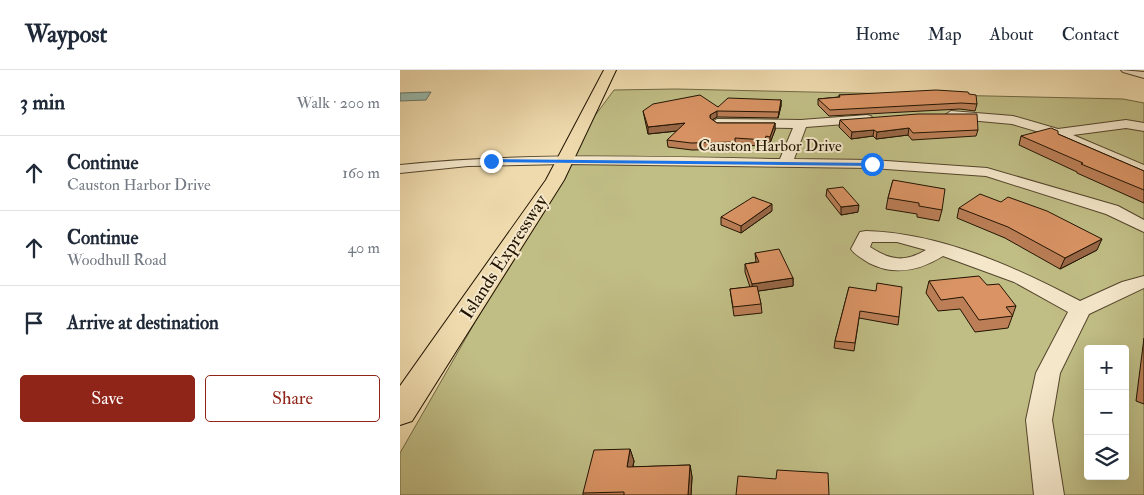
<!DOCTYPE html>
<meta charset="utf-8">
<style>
body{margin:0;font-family:"IM FELL Double Pica",serif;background:#f6f6f7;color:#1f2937}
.controls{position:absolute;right:15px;bottom:15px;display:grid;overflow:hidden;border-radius:5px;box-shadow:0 5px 20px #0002}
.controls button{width:45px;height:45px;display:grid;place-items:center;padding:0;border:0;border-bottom:1px solid #e0e1e3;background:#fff;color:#1f2937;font:25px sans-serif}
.stop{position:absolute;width:15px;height:15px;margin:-11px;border:4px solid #1a73e8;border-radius:50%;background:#fff}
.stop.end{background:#1a73e8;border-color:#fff;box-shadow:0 1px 5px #0008}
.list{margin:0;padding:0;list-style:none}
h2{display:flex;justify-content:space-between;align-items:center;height:65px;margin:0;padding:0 20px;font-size:21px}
h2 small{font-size:16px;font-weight:400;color:#747a83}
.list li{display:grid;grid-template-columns:32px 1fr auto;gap:15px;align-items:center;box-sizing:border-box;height:75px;padding:0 20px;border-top:1px solid #e0e1e3}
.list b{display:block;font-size:19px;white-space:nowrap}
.list p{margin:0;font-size:16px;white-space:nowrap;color:#747a83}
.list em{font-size:16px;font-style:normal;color:#747a83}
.actions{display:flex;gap:10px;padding:15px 20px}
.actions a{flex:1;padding:11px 0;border:1px solid #8f2418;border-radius:5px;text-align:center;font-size:18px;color:#8f2418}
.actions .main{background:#8f2418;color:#fff}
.icon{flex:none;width:28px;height:28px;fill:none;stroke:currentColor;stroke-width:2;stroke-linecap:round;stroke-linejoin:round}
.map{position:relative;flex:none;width:744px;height:425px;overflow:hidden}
header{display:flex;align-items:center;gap:30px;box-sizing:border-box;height:70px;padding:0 25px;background:#fff;border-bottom:1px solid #e0e1e3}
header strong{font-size:24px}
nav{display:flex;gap:28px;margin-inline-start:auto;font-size:18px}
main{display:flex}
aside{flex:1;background:#fff}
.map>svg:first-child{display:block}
.green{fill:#c0bd85;stroke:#706843;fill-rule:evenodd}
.water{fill:#99baac;stroke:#697768}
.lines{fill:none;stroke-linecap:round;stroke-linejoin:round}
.minor-casing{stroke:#54452c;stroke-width:2}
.major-casing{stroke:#211301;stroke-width:2}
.minor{fill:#f4e7ca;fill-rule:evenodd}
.major{fill:#eedaad;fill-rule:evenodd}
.wall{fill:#bb7e56;stroke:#211301}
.shaded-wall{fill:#986746;stroke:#211301}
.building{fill:#d99364;stroke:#211301}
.route{fill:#1a73e8}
.labels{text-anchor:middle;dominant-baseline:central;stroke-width:4;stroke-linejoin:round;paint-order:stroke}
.far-street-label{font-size:16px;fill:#211301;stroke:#f4e7ca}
.street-label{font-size:19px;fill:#211301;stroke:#f4e7ca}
</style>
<header>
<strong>Waypost</strong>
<nav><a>Home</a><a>Map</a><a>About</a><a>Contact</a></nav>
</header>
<main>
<aside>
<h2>3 min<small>Walk · 200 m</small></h2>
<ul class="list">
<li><svg class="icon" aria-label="ahead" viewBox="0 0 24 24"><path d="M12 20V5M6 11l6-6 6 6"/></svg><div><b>Continue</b><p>Causton Harbor Drive</p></div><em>160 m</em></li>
<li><svg class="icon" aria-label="ahead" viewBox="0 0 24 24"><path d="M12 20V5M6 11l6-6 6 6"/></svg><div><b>Continue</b><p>Woodhull Road</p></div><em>40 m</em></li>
<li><svg class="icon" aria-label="arrive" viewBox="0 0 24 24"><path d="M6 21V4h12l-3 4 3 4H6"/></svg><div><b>Arrive at destination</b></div></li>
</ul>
<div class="actions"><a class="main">Save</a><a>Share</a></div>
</aside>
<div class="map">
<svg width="744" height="425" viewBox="0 0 744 425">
<rect width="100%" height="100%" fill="#eedaad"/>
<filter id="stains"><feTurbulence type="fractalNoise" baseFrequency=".004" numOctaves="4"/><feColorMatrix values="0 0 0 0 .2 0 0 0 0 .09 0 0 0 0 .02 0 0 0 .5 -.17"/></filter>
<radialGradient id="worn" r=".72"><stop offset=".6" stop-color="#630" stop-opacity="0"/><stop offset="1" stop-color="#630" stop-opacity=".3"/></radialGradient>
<path class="green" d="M276 19 723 29 744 33V425H0V383L188 55 214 20ZM688 279H725V406H688Z"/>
<path class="water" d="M31 22 26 30 0 31V23Z"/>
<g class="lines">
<g class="minor-casing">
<g id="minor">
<path d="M721 0 744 2V8L723 2Z"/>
<path d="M551 41 613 46 658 59 726 50 744 53V61L726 58 673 65 744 95V104L653 66 612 54 547 48 545 45Z"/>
<path d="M467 45 471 46 473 49 471 52 406 57 394 89 472 90 587 98 718 136 744 150V162L706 144 586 106 472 98 166 94 68 96 0 103V95C126 82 253 87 380 89L393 58 317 57 311 53 317 49 401 50Z"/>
<path d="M466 161C541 163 615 197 680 231L722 212 744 206V218L689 244 660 303 652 350 664 425H634L626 350 636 303 668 242 614 212 543 186C519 201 495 206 469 193 463 189 455 185 451 179L460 162ZM472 172H497L526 180C504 193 490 190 470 177Z"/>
</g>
</g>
<g class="major-casing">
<path id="major" d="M204 0H216L164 110 12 351 0 355V316L146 110Z"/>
</g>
<use href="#minor" class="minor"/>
<use href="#major" class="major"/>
</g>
<g class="wall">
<path d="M569 24 577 34 575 41 560 39 429 46 418 35V29L439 27V25Z"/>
<path d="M381 30V36L378 48 317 47 312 50 317 53H375V60L370 73H366V76L336 75V79L292 80 268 77 267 70 278 61 248 64 243 41 318 37Z"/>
<path d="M440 50 578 60 576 66 512 70 508 65 476 69 473 66 451 69 439 57Z"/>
<path d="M658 64 744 101V133L677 103V102L619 75 621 66Z"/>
<path d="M493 110 542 140 539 151 517 147V144L486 139 488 128Z"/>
<path d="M427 119 458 142 441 145 426 126Z"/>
<path d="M559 138 697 180 660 199 605 168 557 148Z"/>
<path d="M372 141 341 163 321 155V147Z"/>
<path d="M355 183 393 208V216L358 221 361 234 362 243 334 246 330 219 350 217 345 202V194L356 192Z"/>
<path d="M529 211 587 215 616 236 608 258 575 262 560 239 538 241 526 223Z"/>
<path d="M449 217 499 247 498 255 459 248 454 281 434 278 435 271Z"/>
<path d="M744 268V334L736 331Z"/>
<path d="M230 379 234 391 233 397 290 395 292 407 291 425H183V423Z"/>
</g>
<g class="shaded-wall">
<path d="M381 30V36L378 48Z"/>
<path d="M317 41V47L310 51V45Z"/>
<path d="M285 53 286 60 248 64V57Z"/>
<path d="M375 53V60L370 73V67Z"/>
<path d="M509 58 508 65 476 69 477 62Z"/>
<path d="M474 60 473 66 451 69 452 62Z"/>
<path d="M372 134V141L341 163V156Z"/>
<path d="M459 135 458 142 441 145V137Z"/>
<path d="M702 169 697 180 660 199 665 188Z"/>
<path d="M393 208V216L352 222V214Z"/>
<path d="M230 379 234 391 230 409 227 397Z"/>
<path d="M290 395 292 407 291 425H288Z"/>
</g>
<g class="building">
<path d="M536 20 568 22 569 24 576 25 577 34 561 33 430 40 418 29 440 27 439 25Z"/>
<path d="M300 25 318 37 328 28 381 30 379 42 317 41 310 45V48L317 53H375L370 67 366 66 365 70 335 68V72L291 73 267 70 285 53 248 57 243 41 253 34Z"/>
<path d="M518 44H577L578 60 513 63 509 58 477 62 474 60 452 62 440 50Z"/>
<path d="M651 58 658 61V64L744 101V120L681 94 683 93 621 66Z"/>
<path d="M493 110 545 119 542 140 519 136V133L488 128Z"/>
<path d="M443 117 459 135 441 137 427 119Z"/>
<path d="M580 124 601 132 608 127 647 141 702 169 665 188 608 157 559 138Z"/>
<path d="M353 127 372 134 341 156 321 147Z"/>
<path d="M379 179 393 208 352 214 345 194 359 192 355 183Z"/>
<path d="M579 206 587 215 599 214 616 236 606 237 613 246 579 250 563 227 541 230 529 211Z"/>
<path d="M477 213 502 217 499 247 460 241 455 273 435 271 449 217 476 221Z"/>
<path d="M357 216 361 234 333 237 330 219Z"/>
<path d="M230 379 227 397 290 395 288 425H224V422L183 423 194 380Z"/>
<path d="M377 400 428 403 429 425H336L338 406 376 409Z"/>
</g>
<path class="route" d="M91 89 472 93 475 94 472 96 89 92Z"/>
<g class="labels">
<g class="far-street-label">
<text x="370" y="76">Causton Harbor Drive</text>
</g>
<g class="street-label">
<text transform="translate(104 187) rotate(-57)">Islands Expressway</text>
</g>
</g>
<rect width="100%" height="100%" filter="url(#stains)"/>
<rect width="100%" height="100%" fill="url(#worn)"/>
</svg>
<div class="controls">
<button>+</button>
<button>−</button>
<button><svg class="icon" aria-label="layers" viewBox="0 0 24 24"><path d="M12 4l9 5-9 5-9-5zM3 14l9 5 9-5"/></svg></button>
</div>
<div class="stop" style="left:472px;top:94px"></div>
<div class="stop end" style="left:91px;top:91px"></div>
</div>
</main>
